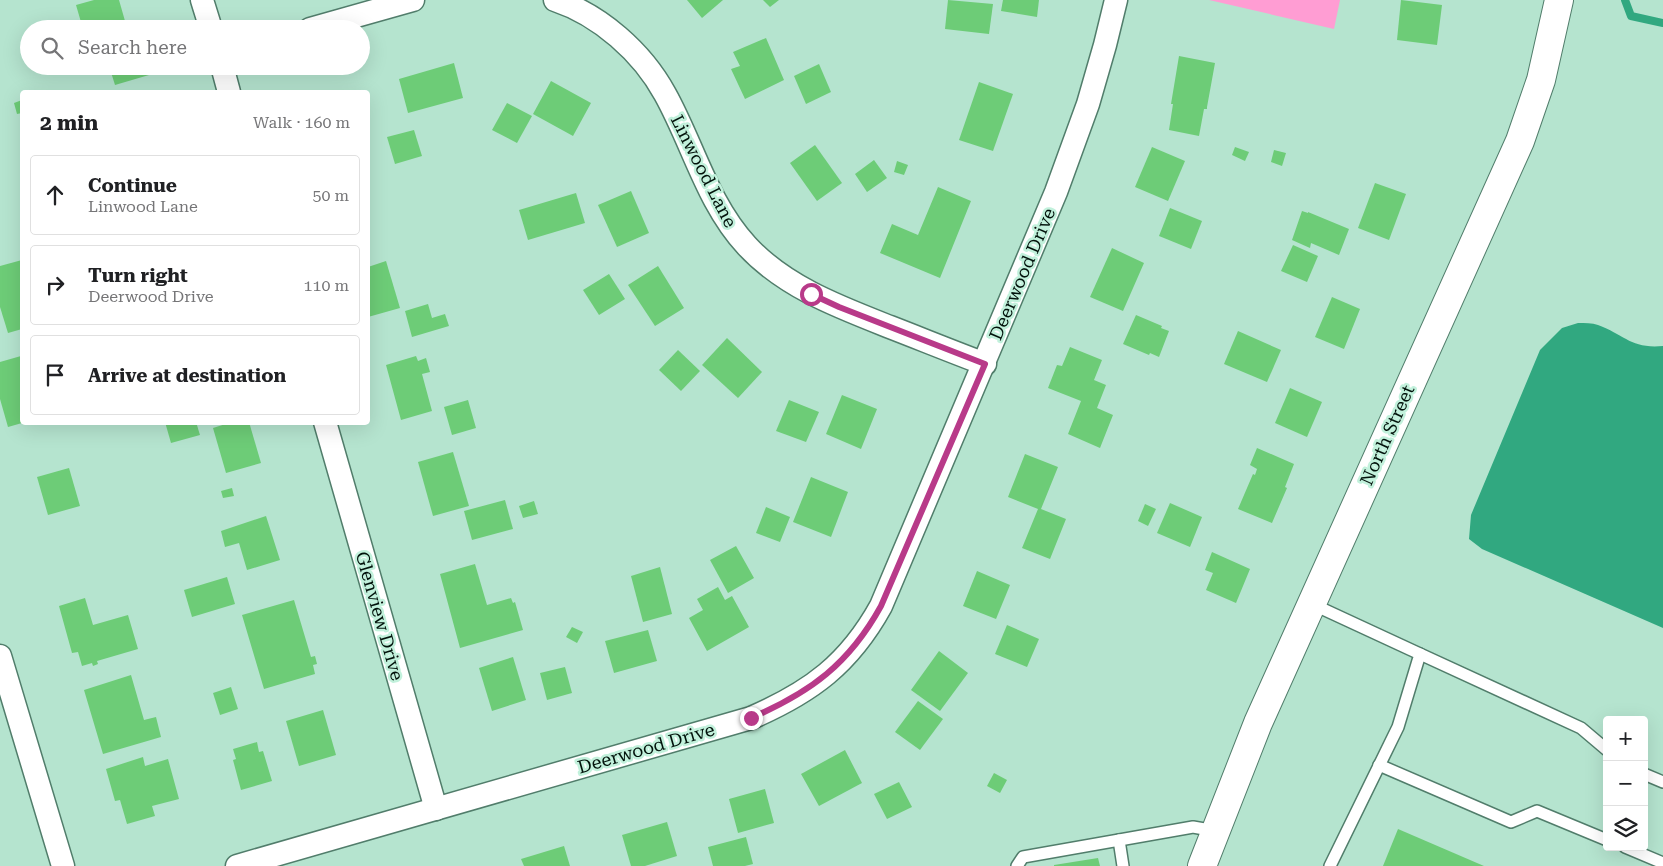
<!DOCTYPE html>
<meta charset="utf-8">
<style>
body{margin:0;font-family:"Roboto Serif",serif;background:#f6f6f6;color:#202124}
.controls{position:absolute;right:15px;bottom:15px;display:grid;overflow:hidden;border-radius:5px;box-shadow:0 5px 20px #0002}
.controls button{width:45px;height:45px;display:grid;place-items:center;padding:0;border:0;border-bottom:1px solid #e0e0e0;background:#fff;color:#202124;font:25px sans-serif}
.stop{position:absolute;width:15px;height:15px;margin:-11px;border:4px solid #b83a89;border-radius:50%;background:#fff}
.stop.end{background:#b83a89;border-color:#fff;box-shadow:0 1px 5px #0008}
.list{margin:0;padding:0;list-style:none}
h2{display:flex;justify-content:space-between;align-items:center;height:65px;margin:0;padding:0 20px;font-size:21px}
h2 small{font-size:16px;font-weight:400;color:#757577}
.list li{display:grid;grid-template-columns:32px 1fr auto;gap:15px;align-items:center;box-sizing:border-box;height:80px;margin:0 10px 10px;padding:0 10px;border:1px solid #e0e0e0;border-radius:5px}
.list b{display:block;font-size:19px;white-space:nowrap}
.list p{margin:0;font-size:16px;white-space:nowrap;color:#757577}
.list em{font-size:16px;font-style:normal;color:#757577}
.icon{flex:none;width:28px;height:28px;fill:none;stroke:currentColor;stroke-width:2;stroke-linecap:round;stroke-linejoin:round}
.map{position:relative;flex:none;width:1663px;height:866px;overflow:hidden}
.search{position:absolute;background:#fff;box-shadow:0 5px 20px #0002;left:20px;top:20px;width:350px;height:55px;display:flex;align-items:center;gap:12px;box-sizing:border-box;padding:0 18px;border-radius:28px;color:#757577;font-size:19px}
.panel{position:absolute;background:#fff;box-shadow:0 5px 20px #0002;left:20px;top:90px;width:350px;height:335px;border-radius:5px}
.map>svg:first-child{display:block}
.green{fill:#ff9dd3}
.water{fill:#31a880}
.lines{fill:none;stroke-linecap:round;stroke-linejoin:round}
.stream{stroke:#31a880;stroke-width:8}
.building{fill:#6dcc77}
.lane-casing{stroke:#517d6b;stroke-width:14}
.street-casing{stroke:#517d6b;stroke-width:25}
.secondary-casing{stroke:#517d6b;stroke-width:30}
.lane{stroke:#fff;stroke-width:11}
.street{stroke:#fff;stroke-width:22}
.secondary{stroke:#fff;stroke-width:28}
.route{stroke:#b83a89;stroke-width:6}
.labels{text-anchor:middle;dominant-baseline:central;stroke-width:5;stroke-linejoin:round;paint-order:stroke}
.street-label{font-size:18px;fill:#02120b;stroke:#c2f1dc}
</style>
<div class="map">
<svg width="1663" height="866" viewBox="0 0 1663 866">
<rect width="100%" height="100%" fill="#b5e4cf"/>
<path class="green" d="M1209 0H1340L1334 29Z"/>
<path class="water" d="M1578 323C1585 323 1592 323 1598 325 1625 335 1631 349 1663 346V628L1482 549 1469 539 1471 515 1540 350 1562 328Z"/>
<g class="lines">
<path class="stream" d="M1625 0 1631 16 1663 23"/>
</g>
<g class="building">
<path d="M94 0H119L127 28 135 25 136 29H83L76 5Z"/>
<path d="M687 0H723L702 18Z"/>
<path d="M763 0H779L770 7Z"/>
<path d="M948 0 993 4 989 34 945 29Z"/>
<path d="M1003 0H1039L1037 17 1001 11Z"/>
<path d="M1401 0 1442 5 1437 45 1397 40Z"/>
<path d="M766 38 784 80 745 99 731 69 740 66 733 52Z"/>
<path d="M1179 56 1215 63 1207 107V109H1204L1199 136 1169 130 1173 104H1171Z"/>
<path d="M454 63 463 98 408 113 399 79Z"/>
<path d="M819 64 831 92 806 104 794 76Z"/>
<path d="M109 66H146L149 75 115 85Z"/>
<path d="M551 81 591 103 573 136 533 114Z"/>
<path d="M979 82 1013 94 993 151 959 140Z"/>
<path d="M22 100V113L17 114 14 103Z"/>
<path d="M507 103 532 116 517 143 492 130Z"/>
<path d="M414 130 422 156 395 164 387 137Z"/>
<path d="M815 145 842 183 817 201 790 163Z"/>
<path d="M1152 147 1185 161 1168 201 1135 187Z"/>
<path d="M1235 147 1249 152 1245 161 1232 155Z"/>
<path d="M1274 150 1286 153 1282 166 1271 162Z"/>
<path d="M874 160 887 178 867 192 855 174Z"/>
<path d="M897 161 908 165 904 175 894 172Z"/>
<path d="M1375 183 1406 194 1389 240 1358 228Z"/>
<path d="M938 187 971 201 940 278 880 253 892 224 918 235Z"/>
<path d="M631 191 649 233 617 247 598 205Z"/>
<path d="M576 193 585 223 528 240 519 210Z"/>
<path d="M1170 208 1202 221 1191 249 1159 236Z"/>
<path d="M1302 211 1308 213V212L1349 229 1339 255 1311 243 1310 248 1292 240Z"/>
<path d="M1293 245 1318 256 1307 282 1281 271Z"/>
<path d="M1112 248 1144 263 1123 311 1090 297Z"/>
<path d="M22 260V329L8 333 0 307V266Z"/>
<path d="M386 261 400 308 368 317V267Z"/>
<path d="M658 266 684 308 655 326 628 285Z"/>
<path d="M609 274 625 299 599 315 583 290Z"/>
<path d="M1332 297 1360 309 1344 349 1315 337Z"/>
<path d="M428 304 432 318 445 314 449 326 412 337 405 311Z"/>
<path d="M1136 315 1162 326 1161 328 1169 331 1159 357 1150 353 1149 355 1123 344Z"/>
<path d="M1238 331 1281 350 1267 382 1224 364Z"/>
<path d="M727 338 762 372 738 398 702 365Z"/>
<path d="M1070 347 1102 360 1094 380 1106 385 1097 408 1113 415 1100 448 1068 434 1081 401 1048 388 1057 365 1062 366Z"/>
<path d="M678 350 700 371 681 391 659 370Z"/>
<path d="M21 356 22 362V423L8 427 0 399V362Z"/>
<path d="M416 356 418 361 426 358 430 372 422 374 432 411 401 420 386 365Z"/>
<path d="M1290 388 1322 402 1307 437 1275 423Z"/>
<path d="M842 395 877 409 861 449 826 434Z"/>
<path d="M468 400 476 428 452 435 444 407Z"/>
<path d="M789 400 819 412 806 442 776 431Z"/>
<path d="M165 422H196L200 435 171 443Z"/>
<path d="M232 422H249L261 463 226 473 213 428Z"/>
<path d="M1257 448 1294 464 1285 487 1287 488 1272 523 1238 509 1253 474 1255 475 1257 469 1250 465Z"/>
<path d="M453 452 469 506 433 516 418 462Z"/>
<path d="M1025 454 1058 467 1041 509 1066 519 1050 559 1022 548 1038 509 1008 497Z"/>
<path d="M69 468 80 506 48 515 37 477Z"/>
<path d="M811 477 848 492 831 537 793 522Z"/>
<path d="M232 488 234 496 223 498 221 491Z"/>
<path d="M505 500 513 529 472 540 464 511Z"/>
<path d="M534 501 538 514 523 518 519 506Z"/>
<path d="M1170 503 1202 517 1190 547 1157 533Z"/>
<path d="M1145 504 1156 509 1148 526 1138 521Z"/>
<path d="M766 507 790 517 780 542 756 533Z"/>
<path d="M266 516 280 560 247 570 239 543 225 547 221 531Z"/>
<path d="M736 546 754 578 728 593 710 560Z"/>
<path d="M1212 552 1250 569 1236 603 1206 590 1213 573 1205 570Z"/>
<path d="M475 564 487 605 511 598 513 603 515 602 523 630 460 648 440 574Z"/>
<path d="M660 567 672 614 643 622 631 576Z"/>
<path d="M977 571 1010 585 996 619 963 606Z"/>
<path d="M227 577 235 604 192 617 184 590Z"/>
<path d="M718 587 725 600 732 596 749 627 707 651 689 618 703 610 697 599Z"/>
<path d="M85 598 93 625 128 615 138 649 97 661 98 664 93 666 92 663 82 666 78 652 72 653 59 606Z"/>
<path d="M294 600 311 657 315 656 317 664 313 665 315 674 264 689 242 615Z"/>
<path d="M1007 625 1039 639 1027 667 995 654Z"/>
<path d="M572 627 583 632 577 643 566 637Z"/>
<path d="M648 630 657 661 614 673 605 641Z"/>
<path d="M939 651 968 673 940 711 911 690Z"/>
<path d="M513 657 526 700 492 711 479 668Z"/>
<path d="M565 667 572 693 547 700 540 673Z"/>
<path d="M131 675 144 720 156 717 161 737 103 754 84 690Z"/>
<path d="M231 687 238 709 220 715 213 693Z"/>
<path d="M918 701 943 719 920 750 895 732Z"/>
<path d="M323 710 336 755 299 766 286 721Z"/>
<path d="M257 742 259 752 263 751 272 781 241 790 233 760 236 759 233 749Z"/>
<path d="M845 750 862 783 819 806 801 774Z"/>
<path d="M143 757 145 766 168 759 179 799 152 806 155 816 127 824 120 800 115 801 106 769Z"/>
<path d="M994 773 1007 780 1000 793 987 786Z"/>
<path d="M899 782 912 807 887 819 874 794Z"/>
<path d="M765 789 774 823 738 833 729 799Z"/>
<path d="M667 822 677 856 645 866H631L622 835Z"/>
<path d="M1398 829 1484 866H1383Z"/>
<path d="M746 837 753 864 745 866H713L708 847Z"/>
<path d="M564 846 570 866H524L521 859Z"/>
<path d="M1098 858 1100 866H1054V865Z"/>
</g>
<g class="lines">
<g class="lane-casing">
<g id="lane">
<path d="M1312 604 1420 654 1398 727 1330 866"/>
<path d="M1420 654 1581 728 1607 750"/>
<path d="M1379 765 1511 822 1537 811 1607 840"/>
<path d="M1644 774 1663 782"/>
<path d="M1119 840 1123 866"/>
<path d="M1625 847 1663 863"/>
<path d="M1017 866 1023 857 1193 827 1216 831"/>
</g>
</g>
<g class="street-casing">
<g id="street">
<path d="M202 0 211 29"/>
<path d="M555 0C600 15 642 52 665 94 693 144 707 203 747 246 785 287 839 307 890 327 921 339 953 352 985 364"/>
<path d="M310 29 413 0"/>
<path d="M222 66 229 92"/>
<path d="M325 422 436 809"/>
<path d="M0 656 63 866"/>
<path d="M237 866 751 718C811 692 849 664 881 606L1056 192 1088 104 1105 45 1116 0"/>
</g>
</g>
<g class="secondary-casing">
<path id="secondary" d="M1202 866 1258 723 1520 141 1541 80 1559 0"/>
</g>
<use href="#lane" class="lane"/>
<use href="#street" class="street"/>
<use href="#secondary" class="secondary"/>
</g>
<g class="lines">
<path class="route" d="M751 718C811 692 849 664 881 606L985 364 839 307 811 294"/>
</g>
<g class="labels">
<g class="street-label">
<text transform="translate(704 171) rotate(63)">Linwood Lane</text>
<text transform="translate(1022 274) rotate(-67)">Deerwood Drive</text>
<text transform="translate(1387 435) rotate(-66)">North Street</text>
<text transform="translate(380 616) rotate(74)">Glenview Drive</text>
<text transform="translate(646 748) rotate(-16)">Deerwood Drive</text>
</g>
</g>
</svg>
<div class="controls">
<button>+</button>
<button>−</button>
<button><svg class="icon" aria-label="layers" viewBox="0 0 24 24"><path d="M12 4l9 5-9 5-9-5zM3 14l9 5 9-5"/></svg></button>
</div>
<div class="stop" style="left:811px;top:294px"></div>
<div class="stop end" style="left:751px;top:718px"></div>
<div class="search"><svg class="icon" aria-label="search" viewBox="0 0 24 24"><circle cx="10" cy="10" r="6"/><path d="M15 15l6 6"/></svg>Search here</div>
<section class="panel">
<h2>2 min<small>Walk · 160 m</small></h2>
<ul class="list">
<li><svg class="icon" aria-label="ahead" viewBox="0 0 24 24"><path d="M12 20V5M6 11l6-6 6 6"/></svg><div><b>Continue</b><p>Linwood Lane</p></div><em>50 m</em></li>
<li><svg class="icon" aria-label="right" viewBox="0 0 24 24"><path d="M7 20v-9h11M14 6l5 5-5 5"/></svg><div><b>Turn right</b><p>Deerwood Drive</p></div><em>110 m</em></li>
<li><svg class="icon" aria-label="arrive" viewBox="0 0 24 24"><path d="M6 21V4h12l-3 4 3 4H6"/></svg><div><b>Arrive at destination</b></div></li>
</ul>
</section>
</div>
